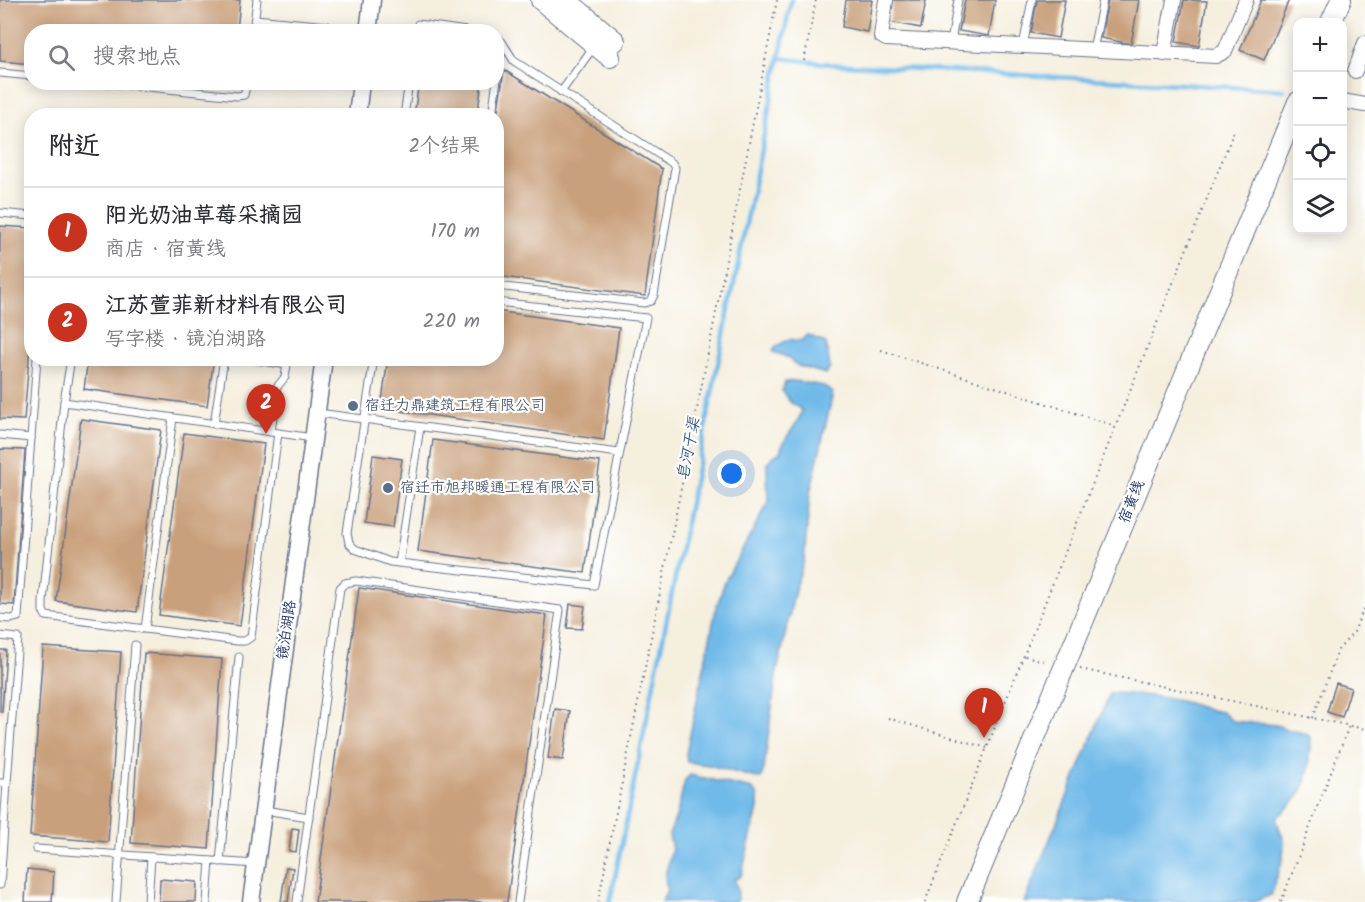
<!DOCTYPE html>
<html lang="zh">
<meta charset="utf-8">
<style>
body{margin:0;font-family:Kalam,"LXGW WenKai TC",sans-serif;background:#f2f2f3;color:#2b2b33}
.controls{position:absolute;right:18px;top:18px;display:grid;overflow:hidden;border-radius:12px;box-shadow:0 3px 15px #0003}
.controls button{width:54px;height:54px;display:grid;place-items:center;padding:0;border:0;border-bottom:2px solid #e1e1e2;background:#fff;color:#2b2b33;font:30px sans-serif}
.you{position:absolute;left:732px;top:474px;width:21px;height:21px;margin:-15px;border:4px solid #fff;border-radius:50%;background:#1a73e8;box-shadow:0 0 0 9px #1a73e833}
.badge{display:grid;place-items:center;width:39px;height:39px;border-radius:50%;background:#c8321e;color:#fff;font-size:20px;font-weight:700}
.pin{position:absolute;translate:-50% -50px;filter:drop-shadow(0 2px 3px #0008)}
.pin::after{content:'';position:absolute;top:32px;width:21px;height:18px;background:inherit;clip-path:polygon(0 0,100% 0,50% 100%)}
.list{margin:0;padding:0;list-style:none}
h2{display:flex;justify-content:space-between;align-items:center;height:78px;margin:0;padding:0 24px;font-size:26px}
h2 small{font-size:20px;font-weight:400;color:#7c7c81}
.list li{display:grid;grid-template-columns:39px 1fr auto;gap:18px;align-items:center;box-sizing:border-box;height:90px;padding:0 24px;border-top:2px solid #e1e1e2}
.list b{display:block;font-size:22px;white-space:nowrap}
.list p{margin:0;font-size:20px;white-space:nowrap;color:#7c7c81}
.list em{font-size:20px;font-style:normal;color:#7c7c81}
.icon{flex:none;width:33px;height:33px;fill:none;stroke:currentColor;stroke-width:2;stroke-linecap:round;stroke-linejoin:round}
.map{position:relative;flex:none;width:1365px;height:902px;overflow:hidden}
.search{position:absolute;background:#fff;box-shadow:0 3px 15px #0003;left:24px;top:24px;width:480px;height:66px;display:flex;align-items:center;gap:15px;box-sizing:border-box;padding:0 21px;border-radius:24px;color:#7c7c81;font-size:22px}
.panel{position:absolute;background:#fff;box-shadow:0 3px 15px #0003;left:24px;top:108px;width:480px;height:258px;border-radius:24px}
.map>svg:first-child{display:block}
.water{fill:#70bae9;stroke:#4674a4;stroke-width:1.5}
.lines{fill:none;stroke-linecap:round;stroke-linejoin:round}
.stream{stroke:#70bae9;stroke-width:4.5}
.building{fill:#c9a07b}
.service-casing{stroke:#67728b;stroke-width:9}
.minor-casing{stroke:#67728b;stroke-width:16}
.tertiary-casing{stroke:#67728b;stroke-width:19}
.secondary-casing{stroke:#67728b;stroke-width:22}
.path{stroke:#67728b;stroke-width:2;stroke-dasharray:1.5 4.5;stroke-linecap:butt}
.service{stroke:#fff;stroke-width:7}
.minor{stroke:#fff;stroke-width:14}
.tertiary{stroke:#fff;stroke-width:16}
.secondary{stroke:#fff;stroke-width:20}
.service-dot{fill:#5c6f8a;stroke:#fff;stroke-width:2}
.labels{text-anchor:middle;dominant-baseline:central;stroke-width:4.5;stroke-linejoin:round;paint-order:stroke}
.service-label{font-size:15px;fill:#4e5e75;stroke:#fff;text-anchor:start}
.street-label{font-size:15px;fill:#1b2f5e;stroke:#fff}
.water-label{font-size:16px;font-style:italic;fill:#355988;stroke:#fff}
</style>
<div class="map">
<svg width="1365" height="902" viewBox="0 0 1365 902">
<rect width="100%" height="100%" fill="#fff"/>
<filter id="ink" filterUnits="userSpaceOnUse"><feTurbulence type="fractalNoise" baseFrequency=".0167" numOctaves="2"/><feDisplacementMap in="SourceGraphic" scale="12" xChannelSelector="R" yChannelSelector="G"/><feConvolveMatrix kernelMatrix="1 2 1 2 8 2 1 2 1" color-interpolation-filters="sRGB"/></filter>
<filter id="wash" filterUnits="userSpaceOnUse"><feTurbulence type="fractalNoise" baseFrequency=".008" numOctaves="4" result="noise"/><feDisplacementMap in="SourceGraphic" scale="24" xChannelSelector="R" yChannelSelector="G"/><feGaussianBlur stdDeviation="1.35" result="paint"/><feColorMatrix in="noise" values="0 0 0 0 0 0 0 0 0 0 0 0 0 0 0 0 0 1.4 0 .05"/><feComposite in="paint" operator="in"/></filter>
<g filter="url(#wash)">
<rect width="100%" height="100%" fill="#f5efde"/>
<g class="water">
<path d="M808 335 826 343 830 367 826 374 798 366 785 356 773 352 775 347 789 339 801 341Z"/>
<path d="M795 381 824 386 833 393 810 493 804 561 796 585 776 676 764 768 761 778 752 777 709 765 687 762 686 754 716 609 725 581 768 503 767 465 771 458 780 452C784 435 799 426 802 410L790 402 782 391 785 382Z"/>
<path d="M1110 693C1137 694 1165 696 1191 704 1203 708 1208 710 1222 712L1232 721 1276 725 1289 730 1304 733 1311 737C1311 753 1310 775 1302 790 1297 801 1285 810 1276 819L1284 841 1283 858 1271 895 1254 902H1024Z"/>
<path d="M690 775 752 789 758 796V809L741 876 734 880 738 890 737 902H662L667 889 665 876 672 849 669 835 677 814 685 780Z"/>
</g>
<g class="lines">
<g class="stream">
<path d="M780 58 830 64 1284 90"/>
<path d="M610 902 791 0"/>
</g>
</g>
<g id="blocks">
<g class="building">
<path d="M0 0H240L237 32H32V64L0 61Z"/>
<path d="M846 0H872L867 32 842 27Z"/>
<path d="M893 0H926L921 28 889 22Z"/>
<path d="M965 0H995L989 36 959 31Z"/>
<path d="M1037 0H1065L1058 38 1031 33Z"/>
<path d="M1108 0H1139L1131 44 1101 38Z"/>
<path d="M1184 0 1207 1 1199 46 1176 42Z"/>
<path d="M1261 0H1289L1264 60 1240 50Z"/>
<path d="M504 70 662 169 645 296 496 276V123Z"/>
<path d="M419 82H482L477 116H414Z"/>
<path d="M0 226 32 228V321L24 420 0 419Z"/>
<path d="M496 311 619 328 604 440 381 408 388 358H496Z"/>
<path d="M88 358H214L207 406 84 389Z"/>
<path d="M81 419 161 430 137 612 56 601Z"/>
<path d="M184 433 264 444 240 626 159 615Z"/>
<path d="M433 440 600 462 585 573 418 551Z"/>
<path d="M0 449 25 450 14 605 0 604Z"/>
<path d="M373 455 402 459 393 527 364 523Z"/>
<path d="M359 588 547 615 507 902H315Z"/>
<path d="M570 604 585 606 582 629 567 628Z"/>
<path d="M43 647 121 652 108 842 30 836Z"/>
<path d="M0 650H6L2 712H0Z"/>
<path d="M144 653 222 659 209 849 131 843Z"/>
<path d="M1336 683 1351 688 1342 717 1327 712Z"/>
<path d="M555 709 570 711 563 760 548 758Z"/>
<path d="M292 828 299 829 296 852 289 851Z"/>
<path d="M286 867 293 868 288 902H281Z"/>
<path d="M27 869 54 872 52 902H25Z"/>
<path d="M160 879 197 882 196 902H159Z"/>
</g>
</g>
</g>
<g filter="url(#ink)">
<use href="#blocks" fill-opacity="0" stroke="#67728b" stroke-width="1.5"/>
<g class="lines">
<g class="service-casing">
<g id="service">
<path d="M255 19 328 26"/>
<path d="M253 32 257 0"/>
<path d="M417 32 418 24 473 32"/>
<path d="M496 37 502 42 514 61 672 163 675 168 654 295 651 301 644 303 496 286"/>
<path d="M951 42 958 0"/>
<path d="M1023 46 1032 0"/>
<path d="M1093 50 1103 0"/>
<path d="M0 73 32 76"/>
<path d="M98 82 237 96 244 95 247 82"/>
<path d="M561 92 595 45"/>
<path d="M404 116 409 82"/>
<path d="M492 116 502 42"/>
<path d="M0 213 32 216"/>
<path d="M71 358 64 402 43 601V611L46 616 237 641H245L251 637 278 433"/>
<path d="M244 358 287 365"/>
<path d="M374 358 347 533 349 543 355 549 390 562 594 585 646 318 496 302"/>
<path d="M64 402 313 438"/>
<path d="M318 413 619 453"/>
<path d="M214 424 224 358"/>
<path d="M271 432 277 387 285 377 288 358"/>
<path d="M0 435 31 438 37 358"/>
<path d="M399 563 420 427"/>
<path d="M0 618 11 619 18 617 31 438"/>
<path d="M145 629 173 418"/>
<path d="M0 636 18 638 7 783"/>
<path d="M0 783H7L0 885"/>
<path d="M264 810 309 817"/>
<path d="M36 849 256 864"/>
<path d="M220 862 239 657"/>
<path d="M116 902 135 645"/>
<path d="M148 902 151 857"/>
<path d="M207 902 210 861"/>
<path d="M297 902 340 588 345 583 356 581 560 610 518 902"/>
</g>
</g>
<g class="minor-casing">
<g id="minor">
<path d="M886 0 881 36 886 39 1216 56 1225 51 1246 0"/>
<path d="M1164 54 1174 0"/>
<path d="M1355 71 1365 43"/>
<path d="M1342 101 1365 105"/>
</g>
</g>
<g class="tertiary-casing">
<g id="tertiary">
<path d="M368 32 372 0"/>
<path d="M357 116 361 82"/>
<path d="M251 902 324 358"/>
</g>
</g>
<g class="secondary-casing">
<g id="secondary">
<path d="M541 0 610 57"/>
<path d="M566 0 615 41"/>
<path d="M1331 22 1341 0"/>
<path d="M967 902 1298 102"/>
</g>
</g>
<g class="path">
<path d="M804 61 816 0"/>
<path d="M881 350 1115 426"/>
<path d="M1025 656 1048 662"/>
<path d="M1080 669 1365 729"/>
<path d="M888 718 987 748"/>
<path d="M1313 718 1338 650 1354 632 1365 605"/>
<path d="M598 902 700 394 777 0"/>
<path d="M925 902 1234 131"/>
<path d="M1281 902 1349 726"/>
</g>
<use href="#service" class="service"/>
<use href="#minor" class="minor"/>
<use href="#tertiary" class="tertiary"/>
<use href="#secondary" class="secondary"/>
</g>
</g>
<g class="service-dot">
<circle cx="353" cy="406" r="6"/>
<circle cx="388" cy="488" r="6"/>
</g>
<g class="labels">
<g class="service-label">
<text x="365" y="406">宿迁力鼎建筑工程有限公司</text>
<text x="400" y="488">宿迁市旭邦暖通工程有限公司</text>
</g>
<g class="street-label">
<text transform="translate(1132 502) rotate(-68)">宿黄线</text>
<text transform="translate(287 630) rotate(-82)">镜泊湖路</text>
</g>
<g class="water-label">
<text transform="translate(689 449) rotate(-79)">皂河干渠</text>
</g>
</g>
</svg>
<div class="controls">
<button>+</button>
<button>−</button>
<button><svg class="icon" aria-label="locate" viewBox="0 0 24 24"><circle cx="12" cy="12" r="6"/><path d="M12 2v4M12 18v4M2 12h4M18 12h4"/></svg></button>
<button><svg class="icon" aria-label="layers" viewBox="0 0 24 24"><path d="M12 4l9 5-9 5-9-5zM3 14l9 5 9-5"/></svg></button>
</div>
<div class="you"></div>
<div class="pin badge" style="left:984px;top:738px">1</div>
<div class="pin badge" style="left:266px;top:434px">2</div>
<div class="search"><svg class="icon" aria-label="search" viewBox="0 0 24 24"><circle cx="10" cy="10" r="6"/><path d="M15 15l6 6"/></svg>搜索地点</div>
<section class="panel">
<h2>附近<small>2个结果</small></h2>
<ul class="list">
<li><span class="badge">1</span><div><b>阳光奶油草莓采摘园</b><p>商店 · 宿黄线</p></div><em>170 m</em></li>
<li><span class="badge">2</span><div><b>江苏萱菲新材料有限公司</b><p>写字楼 · 镜泊湖路</p></div><em>220 m</em></li>
</ul>
</section>
</div>
